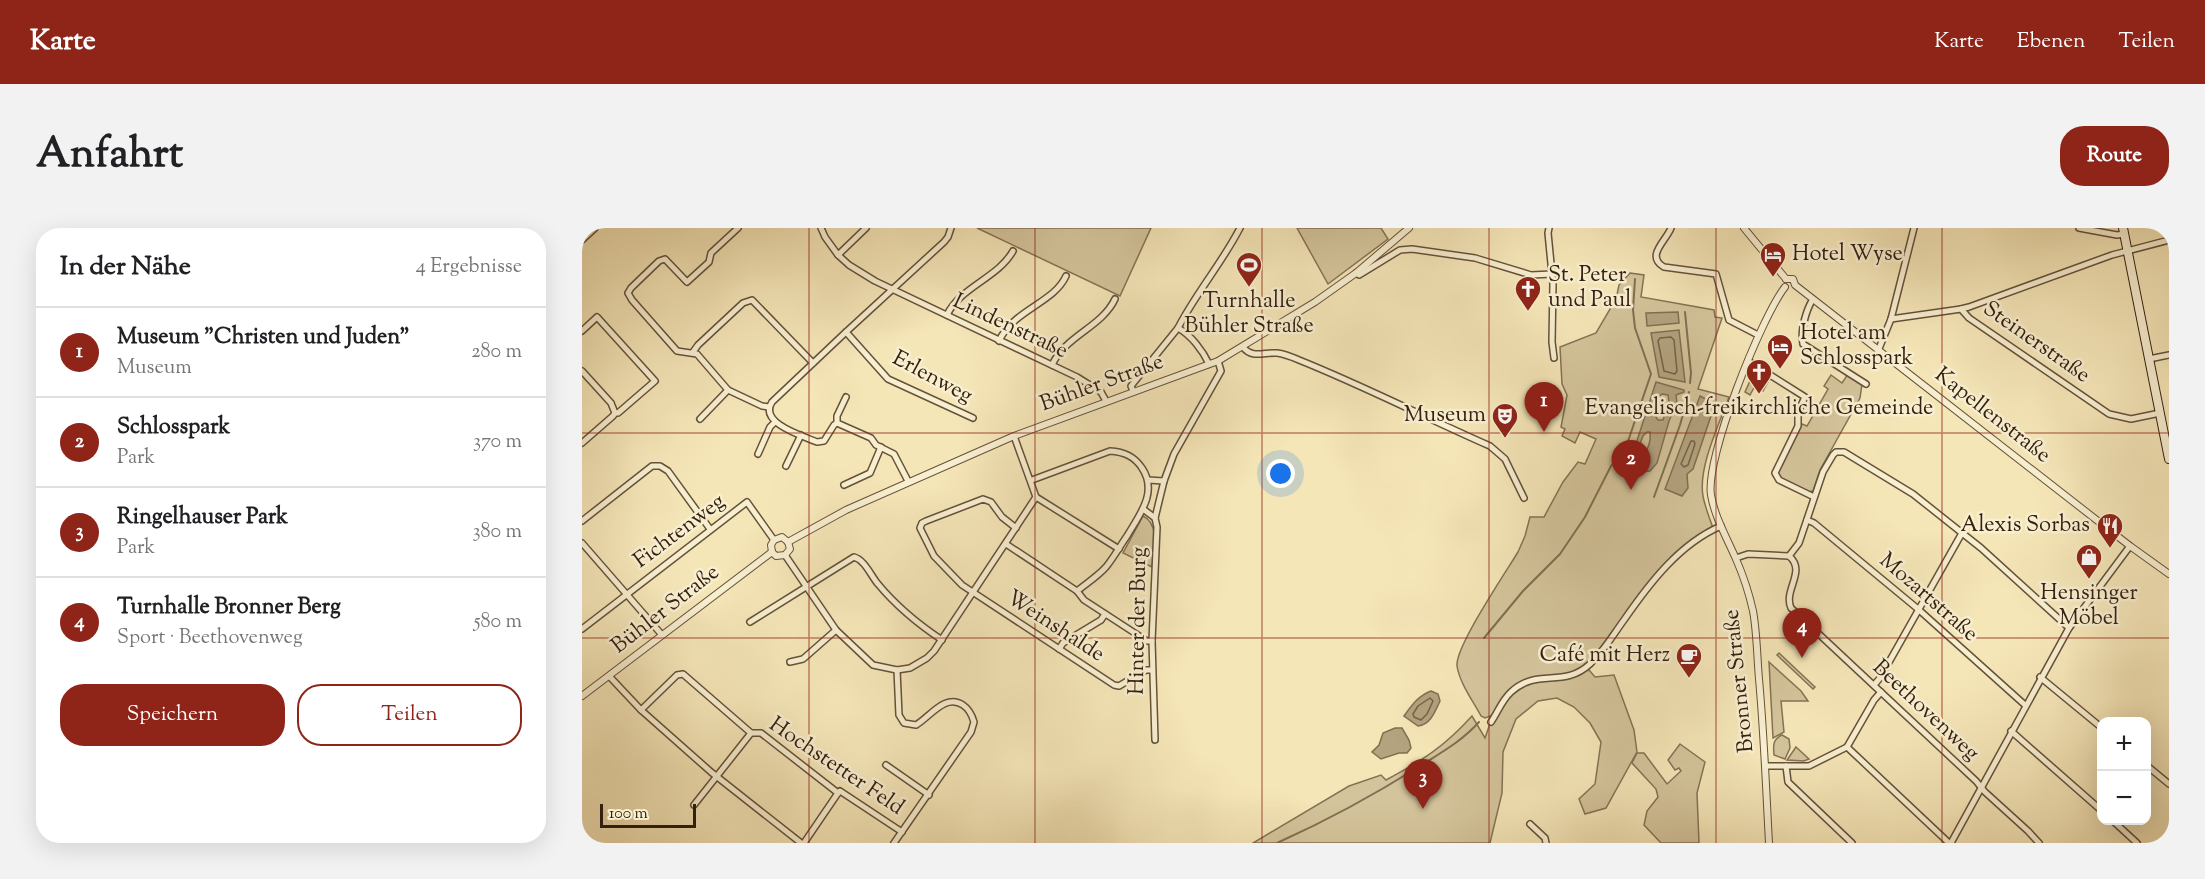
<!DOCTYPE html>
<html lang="de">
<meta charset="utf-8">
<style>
body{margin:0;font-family:"Sorts Mill Goudy",serif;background:#f2f2f2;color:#202124}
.controls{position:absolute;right:18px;bottom:18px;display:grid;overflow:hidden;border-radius:12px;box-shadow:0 6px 24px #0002}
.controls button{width:54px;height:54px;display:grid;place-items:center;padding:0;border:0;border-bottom:2px solid #e0e0e0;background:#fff;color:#202124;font:30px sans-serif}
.scale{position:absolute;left:18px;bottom:15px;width:96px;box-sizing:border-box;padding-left:6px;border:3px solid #34200f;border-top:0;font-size:16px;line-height:21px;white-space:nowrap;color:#34200f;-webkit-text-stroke:4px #f8efd1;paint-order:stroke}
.you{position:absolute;left:699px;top:246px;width:21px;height:21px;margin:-15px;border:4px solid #fff;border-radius:50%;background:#1a73e8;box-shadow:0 0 0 9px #1a73e833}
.badge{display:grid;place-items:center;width:39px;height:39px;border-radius:50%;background:#8f2418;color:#fff;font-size:20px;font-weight:700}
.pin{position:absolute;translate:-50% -50px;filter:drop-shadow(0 2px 3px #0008)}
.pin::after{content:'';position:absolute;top:32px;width:21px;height:18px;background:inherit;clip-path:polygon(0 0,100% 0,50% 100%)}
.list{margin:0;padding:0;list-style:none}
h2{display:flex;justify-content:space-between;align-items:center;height:78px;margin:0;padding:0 24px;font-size:26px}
h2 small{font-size:20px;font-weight:400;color:#757577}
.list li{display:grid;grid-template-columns:39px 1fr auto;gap:18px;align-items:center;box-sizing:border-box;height:90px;padding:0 24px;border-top:2px solid #e0e0e0}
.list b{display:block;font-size:22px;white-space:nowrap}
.list p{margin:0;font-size:20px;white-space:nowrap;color:#757577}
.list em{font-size:20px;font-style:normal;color:#757577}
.actions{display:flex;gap:12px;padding:18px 24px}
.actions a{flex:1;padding:14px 0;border:2px solid #8f2418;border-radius:24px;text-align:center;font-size:21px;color:#8f2418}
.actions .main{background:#8f2418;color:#fff}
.map{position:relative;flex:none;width:1587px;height:615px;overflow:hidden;border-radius:24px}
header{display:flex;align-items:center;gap:36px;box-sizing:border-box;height:84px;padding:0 30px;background:#8f2418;color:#fff}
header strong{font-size:28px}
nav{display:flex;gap:33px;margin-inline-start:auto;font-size:21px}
.intro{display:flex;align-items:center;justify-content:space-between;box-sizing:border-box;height:144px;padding:0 36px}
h1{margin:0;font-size:42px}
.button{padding:15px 27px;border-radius:24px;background:#8f2418;color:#fff;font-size:21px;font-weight:700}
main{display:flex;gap:36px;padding:0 36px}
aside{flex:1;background:#fff;border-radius:24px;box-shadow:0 6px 24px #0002}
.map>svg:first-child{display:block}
.green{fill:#d4c49b;stroke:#847255;stroke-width:1.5}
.water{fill:#b3a37f;stroke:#806f52;stroke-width:1.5;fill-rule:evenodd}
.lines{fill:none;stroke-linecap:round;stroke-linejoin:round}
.shore{stroke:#746247;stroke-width:1.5}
.stream{stroke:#806f52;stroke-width:2}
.minor-casing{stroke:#645239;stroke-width:8}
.tertiary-casing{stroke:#645239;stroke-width:8}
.secondary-casing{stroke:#34200f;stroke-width:10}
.minor{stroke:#f8efd1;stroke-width:5}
.tertiary{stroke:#f8efd1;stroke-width:6}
.secondary{stroke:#f8efd1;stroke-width:8}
.grid{fill:none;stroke:#8f2418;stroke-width:1.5;stroke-opacity:0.55}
.labels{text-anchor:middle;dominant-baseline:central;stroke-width:5;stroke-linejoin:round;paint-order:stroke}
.poi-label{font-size:22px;fill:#34200f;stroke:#f8efd1;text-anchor:start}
.street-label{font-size:22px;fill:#34200f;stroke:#f8efd1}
</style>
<header>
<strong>Karte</strong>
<nav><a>Karte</a><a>Ebenen</a><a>Teilen</a></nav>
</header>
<div class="intro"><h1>Anfahrt</h1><a class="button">Route</a></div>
<main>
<aside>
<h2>In der Nähe<small>4 Ergebnisse</small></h2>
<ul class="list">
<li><span class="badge">1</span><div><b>Museum &quot;Christen und Juden&quot;</b><p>Museum</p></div><em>280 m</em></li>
<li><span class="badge">2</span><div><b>Schlosspark</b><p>Park</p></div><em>370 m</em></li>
<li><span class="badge">3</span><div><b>Ringelhauser Park</b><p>Park</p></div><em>380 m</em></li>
<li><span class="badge">4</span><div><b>Turnhalle Bronner Berg</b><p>Sport · Beethovenweg</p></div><em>580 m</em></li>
</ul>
<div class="actions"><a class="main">Speichern</a><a>Teilen</a></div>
</aside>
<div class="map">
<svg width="1587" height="615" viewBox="0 0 1587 615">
<rect width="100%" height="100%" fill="#f5e6b8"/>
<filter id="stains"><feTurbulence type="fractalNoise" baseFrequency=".00333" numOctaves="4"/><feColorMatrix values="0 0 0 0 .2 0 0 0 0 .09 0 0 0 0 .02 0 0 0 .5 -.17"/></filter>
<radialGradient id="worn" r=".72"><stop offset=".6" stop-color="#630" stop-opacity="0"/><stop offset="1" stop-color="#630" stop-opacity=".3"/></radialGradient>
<g class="green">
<path d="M395 0H569L538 68Z"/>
<path d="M715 0H799L806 11 746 56Z"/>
<path d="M1048 45 1062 47 1059 69 1132 82 1133 89 1140 90 1116 161 1147 169C1137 197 1116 239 1121 268 1123 279 1127 289 1131 300 1076 327 1042 399 999 442H1007L1013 449 1032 447 1052 502 1055 524 1024 580 1003 586 997 571 1013 556 1019 514 1008 495 992 479 975 470 956 473 934 491 921 524 920 565 908 615H671L767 558 799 547 804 552C841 532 862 519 890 488L903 510 911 487 903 490 899 488C891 473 878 456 875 438 873 419 924 344 936 324L943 308 948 289H962L981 254 996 234 1003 236 1014 211 998 204 993 215 980 208 983 201 979 199 985 167 980 156 978 119 1014 105 1034 71 1037 57Z"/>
<path d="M1177 143 1188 150 1181 163 1173 158 1168 167 1163 164 1172 144 1175 146Z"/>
<path d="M1266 146 1280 156 1278 170 1238 242 1231 263 1226 264 1198 250 1196 244 1220 196 1225 198 1246 161 1242 158 1249 147 1260 155Z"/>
<path d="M561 288C579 297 571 323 570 339L541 325Z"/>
<path d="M1197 425 1233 459 1231 461 1195 427Z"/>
<path d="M1187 434 1219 463 1226 473H1199L1202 504 1191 510Z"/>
<path d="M1200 507 1207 511 1208 520 1203 531 1192 527C1191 517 1191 511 1200 507Z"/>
<path d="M1098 516 1123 534 1115 565 1117 615H1079L1062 597 1065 583 1076 569 1074 561 1050 535 1055 525H1062L1085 556 1099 543 1097 540 1093 542 1086 532Z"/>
<path d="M1214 519 1227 531 1222 533 1205 532Z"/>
</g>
<g class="water">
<path d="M1096 84 1097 95 1065 98 1064 85Z"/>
<path d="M1097 102 1103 154 1077 149 1069 105Z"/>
<path d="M1074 154 1102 162V164L1094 167 1095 175 1087 193 1075 235 1068 243 1057 244 1052 240 1051 225ZM1080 166 1086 167 1087 174 1081 192H1076L1072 186 1075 170ZM1065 204H1068C1069 214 1066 225 1056 229L1054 226 1061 208Z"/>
<path d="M1118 168 1133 176 1111 241 1105 246 1106 260 1100 268 1083 261Z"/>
<path d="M849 463 856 466 858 473C853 484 848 497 836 498L822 488C830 477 836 468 849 463Z"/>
<path d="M813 500H820L827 512 829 520 825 525H817L799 531 790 524 797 517 801 505Z"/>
</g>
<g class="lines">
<g class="shore">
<path d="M1089 109 1092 112 1095 143 1093 146 1082 143 1076 113 1078 110Z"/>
<path d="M1109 213H1112L1113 216 1106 237 1102 239 1099 236Z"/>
<path d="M848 470 851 473 845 486 839 492 832 489 831 486 836 478Z"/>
</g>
<g class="stream">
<path d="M1103 84 1109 145 1108 155"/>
<path d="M1072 269 1098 197 1107 164"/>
<path d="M902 410 941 363 978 326 1003 289 1029 238 1044 219 1069 146 1053 100 1051 82 1053 51"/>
<path d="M695 615C744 593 792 567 838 538 860 524 880 513 897 494"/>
</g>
<g class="minor-casing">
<g id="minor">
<path d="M156 0 129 25 127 34 105 54 83 31 77 33 49 60 46 65 50 72 95 123 115 126 146 162 180 178 187 179"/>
<path d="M239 0 243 9 256 27 267 37 293 53 495 149 519 164 524 173"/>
<path d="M369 0 366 9 362 14 264 104 306 151 391 190"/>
<path d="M967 0 966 5 971 56 970 114 972 130"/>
<path d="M1089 0C1084 13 1063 28 1082 39L1134 46 1147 92 1176 107"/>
<path d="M1497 0 1535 7 1542 6"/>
<path d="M0 12 13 0"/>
<path d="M256 27 284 0"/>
<path d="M774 45 777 47 818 22 830 21 893 30 949 47 970 46"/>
<path d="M1231 71C1224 82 1218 103 1221 116L1284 156"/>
<path d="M1379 81 1387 79 1530 27 1587 12"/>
<path d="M365 87C378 59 416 50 431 23"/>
<path d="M1309 91 1379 81 1387 90 1527 186 1549 191 1578 185"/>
<path d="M0 103 15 89 73 153 36 185H33"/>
<path d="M264 104 190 174C176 195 221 208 235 214L242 213 252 197 255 195 289 210 294 217 312 226 326 253"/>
<path d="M417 113C431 82 472 75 484 48"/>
<path d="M661 119C670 131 682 124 695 125 703 126 710 129 717 132 782 158 844 190 908 218L923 231 942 270"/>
<path d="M1296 123 1309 91 1332 0"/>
<path d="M111 124 116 117 161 75 170 72 231 135"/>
<path d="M1567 131 1587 127"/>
<path d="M1166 133 1223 169 1216 184V198L1193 245 1197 252 1232 269"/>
<path d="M627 136C621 123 609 107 596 100 614 65 640 35 658 0"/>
<path d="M470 137C483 108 520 99 533 71"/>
<path d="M0 143 29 175 33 185 31 188 0 215"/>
<path d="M551 163 549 158 596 100"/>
<path d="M118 191 146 162"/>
<path d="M255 195V188L264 169"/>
<path d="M176 226 188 199 193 194"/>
<path d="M204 238 219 207"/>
<path d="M450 252 528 223C542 224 552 228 560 240 576 264 558 286 545 308 538 318 532 329 524 339 516 348 505 355 495 363"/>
<path d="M566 252 582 253"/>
<path d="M262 257 288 245 299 219"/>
<path d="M454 269 537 321"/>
<path d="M561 281 573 290 575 299 570 413 573 512"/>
<path d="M573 290 582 253 592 226 639 143 636 133"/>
<path d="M1225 292 1232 295 1336 381 1443 477"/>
<path d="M0 293 70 238H78L86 243 128 301"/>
<path d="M434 300 420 289 409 274 401 271 344 293 340 295 338 300 352 328 380 357 532 457 537 458 564 442H570"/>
<path d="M0 315 80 407"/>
<path d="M424 316 495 363 502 372 565 413H570"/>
<path d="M203 327 254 402 291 437 315 442 328 440 345 430 352 423 454 269 432 208"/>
<path d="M1207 328C1225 343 1201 362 1209 380L1394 553 1403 564 1446 603 1457 615"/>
<path d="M1154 330 1166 326 1207 328 1217 315 1241 244 1251 227 1254 224H1262L1331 266 1399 320 1487 400"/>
<path d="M168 394 272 329C283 332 289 348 296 356 315 379 336 396 360 412"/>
<path d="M0 401 165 274 192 312"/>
<path d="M477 421 481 415 519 392 523 386"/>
<path d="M208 434 221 431 254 402"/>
<path d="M28 449 59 482 95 447 101 446 169 505H179L256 565 258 563 320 604"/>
<path d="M1458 449 1520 500"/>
<path d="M1292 457 1298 450 1380 305"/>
<path d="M59 482 129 544 219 615"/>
<path d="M909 494C916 484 920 472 929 464 956 439 981 461 1008 436 1022 423 1031 407 1042 392 1067 356 1097 316 1139 298"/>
<path d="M1429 503 1520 583"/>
<path d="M1265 519 1367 615"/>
<path d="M304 537 347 567"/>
<path d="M1564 537 1587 556"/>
<path d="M1184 538H1227L1265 519 1292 472 1299 464"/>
<path d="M1204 538 1206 554 1270 615"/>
<path d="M112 577 169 505"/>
<path d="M1530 592 1555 615"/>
<path d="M948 596 963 610 964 615"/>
<path d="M222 615 256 565"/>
<path d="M312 615 389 504 392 494C390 487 387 481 381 477 363 465 348 489 334 497L322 495 317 487 315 442"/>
<path d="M1369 615 1487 400 1548 318"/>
</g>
</g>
<g class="tertiary-casing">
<g id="tertiary">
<path d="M1162 0 1204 51"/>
<path d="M1204 51H1211L1213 57 1548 318 1587 346"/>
<path d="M206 314 264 282 432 208 636 133 733 74 774 45 827 0"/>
<path d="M190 324 194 328 203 327 208 321 206 314"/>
<path d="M190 324 189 317 192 312 200 309 206 314"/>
<path d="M0 468 190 324"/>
<path d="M1187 615C1184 560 1182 506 1177 451 1175 428 1175 405 1171 383 1167 365 1161 347 1154 331 1145 310 1133 290 1129 267 1123 230 1179 90 1203 59"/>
</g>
</g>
<g class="secondary-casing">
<path id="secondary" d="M1541 0 1587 231"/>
</g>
<use href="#minor" class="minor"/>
<use href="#tertiary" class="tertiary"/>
<use href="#secondary" class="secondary"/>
</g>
<path class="grid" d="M227 0V615M453 0V615M680 0V615M907 0V615M1134 0V615M1360 0V615M0 205H1587M0 410H1587"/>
<defs>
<g id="hotel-pin" transform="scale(1.35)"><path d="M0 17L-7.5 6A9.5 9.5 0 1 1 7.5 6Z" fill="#8f2418" stroke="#f8efd1"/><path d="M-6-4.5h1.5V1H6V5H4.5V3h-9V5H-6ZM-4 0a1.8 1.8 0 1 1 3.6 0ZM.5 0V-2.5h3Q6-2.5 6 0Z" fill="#fff"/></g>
<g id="stadium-pin" transform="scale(1.35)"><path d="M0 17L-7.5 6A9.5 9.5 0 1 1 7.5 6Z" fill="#8f2418" stroke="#f8efd1"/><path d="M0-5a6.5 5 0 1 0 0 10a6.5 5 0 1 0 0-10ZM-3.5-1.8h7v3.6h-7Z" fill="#fff"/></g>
<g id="church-pin" transform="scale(1.35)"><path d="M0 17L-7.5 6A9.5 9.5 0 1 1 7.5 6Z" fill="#8f2418" stroke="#f8efd1"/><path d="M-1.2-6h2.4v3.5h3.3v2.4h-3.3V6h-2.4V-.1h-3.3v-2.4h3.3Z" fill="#fff"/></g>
<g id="theatre-pin" transform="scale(1.35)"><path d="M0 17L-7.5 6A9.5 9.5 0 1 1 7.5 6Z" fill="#8f2418" stroke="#f8efd1"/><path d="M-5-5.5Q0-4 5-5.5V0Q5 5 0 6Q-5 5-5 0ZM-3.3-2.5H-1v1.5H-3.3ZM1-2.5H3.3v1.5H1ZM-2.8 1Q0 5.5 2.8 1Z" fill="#fff"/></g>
<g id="restaurant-pin" transform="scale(1.35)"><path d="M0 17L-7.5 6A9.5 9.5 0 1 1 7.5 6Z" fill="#8f2418" stroke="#f8efd1"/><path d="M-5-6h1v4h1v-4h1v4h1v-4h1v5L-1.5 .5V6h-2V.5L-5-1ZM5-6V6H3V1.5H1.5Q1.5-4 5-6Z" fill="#fff"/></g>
<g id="shop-pin" transform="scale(1.35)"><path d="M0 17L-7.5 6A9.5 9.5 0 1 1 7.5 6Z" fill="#8f2418" stroke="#f8efd1"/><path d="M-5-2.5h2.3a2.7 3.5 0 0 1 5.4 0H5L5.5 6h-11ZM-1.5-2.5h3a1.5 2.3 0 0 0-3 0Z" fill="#fff"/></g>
<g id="cafe-pin" transform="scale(1.35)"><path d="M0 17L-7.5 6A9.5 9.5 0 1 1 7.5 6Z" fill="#8f2418" stroke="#f8efd1"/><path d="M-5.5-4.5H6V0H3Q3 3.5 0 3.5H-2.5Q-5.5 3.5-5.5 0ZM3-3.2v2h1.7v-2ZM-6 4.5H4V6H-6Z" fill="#fff"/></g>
</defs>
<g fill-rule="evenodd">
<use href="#hotel-pin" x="1191" y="27"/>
<use href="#stadium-pin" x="667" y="37"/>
<use href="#church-pin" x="946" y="61"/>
<use href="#hotel-pin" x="1198" y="119"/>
<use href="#church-pin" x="1177" y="144"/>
<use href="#theatre-pin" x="923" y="188"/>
<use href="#restaurant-pin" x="1528" y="298"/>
<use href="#shop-pin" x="1507" y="329"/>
<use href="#cafe-pin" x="1107" y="428"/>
</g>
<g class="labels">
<g class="poi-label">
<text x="1210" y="27">Hotel Wyse</text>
<text x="966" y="48">St. Peter<tspan x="966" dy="25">und Paul</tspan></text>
<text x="667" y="74" text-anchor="middle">Turnhalle<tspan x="667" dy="25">Bühler Straße</tspan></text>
<text x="1218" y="106">Hotel am<tspan x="1218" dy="25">Schlosspark</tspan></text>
<text x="1177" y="181" text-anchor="middle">Evangelisch-freikirchliche Gemeinde</text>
<text x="904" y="188" text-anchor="end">Museum</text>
<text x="1508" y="298" text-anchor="end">Alexis Sorbas</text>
<text x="1507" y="366" text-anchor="middle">Hensinger<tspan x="1507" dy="25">Möbel</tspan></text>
<text x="1088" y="428" text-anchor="end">Café mit Herz</text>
</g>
<g class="street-label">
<text transform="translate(428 99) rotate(25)">Lindenstraße</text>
<text transform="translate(1454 115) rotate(35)">Steinerstraße</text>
<text transform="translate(350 150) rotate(28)">Erlenweg</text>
<text transform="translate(520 156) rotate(-20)">Bühler Straße</text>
<text transform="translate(1410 188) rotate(38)">Kapellenstraße</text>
<text transform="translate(98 304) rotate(-37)">Fichtenweg</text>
<text transform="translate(1346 370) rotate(41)">Mozartstraße</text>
<text transform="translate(84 382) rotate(-38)">Bühler Straße</text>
<text transform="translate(557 393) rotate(-89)">Hinter der Burg</text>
<text transform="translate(473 399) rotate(33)">Weinshalde</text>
<text transform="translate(1158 453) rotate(-96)">Bronner Straße</text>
<text transform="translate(1343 483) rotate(43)">Beethovenweg</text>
<text transform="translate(254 539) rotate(34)">Hochstetter Feld</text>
</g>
</g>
<rect width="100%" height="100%" filter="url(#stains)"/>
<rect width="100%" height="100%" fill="url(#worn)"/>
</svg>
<div class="controls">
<button>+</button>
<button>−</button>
</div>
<div class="scale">100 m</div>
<div class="you"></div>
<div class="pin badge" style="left:962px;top:204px">1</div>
<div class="pin badge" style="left:1049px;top:262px">2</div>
<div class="pin badge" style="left:841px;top:581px">3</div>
<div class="pin badge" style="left:1220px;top:430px">4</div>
</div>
</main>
